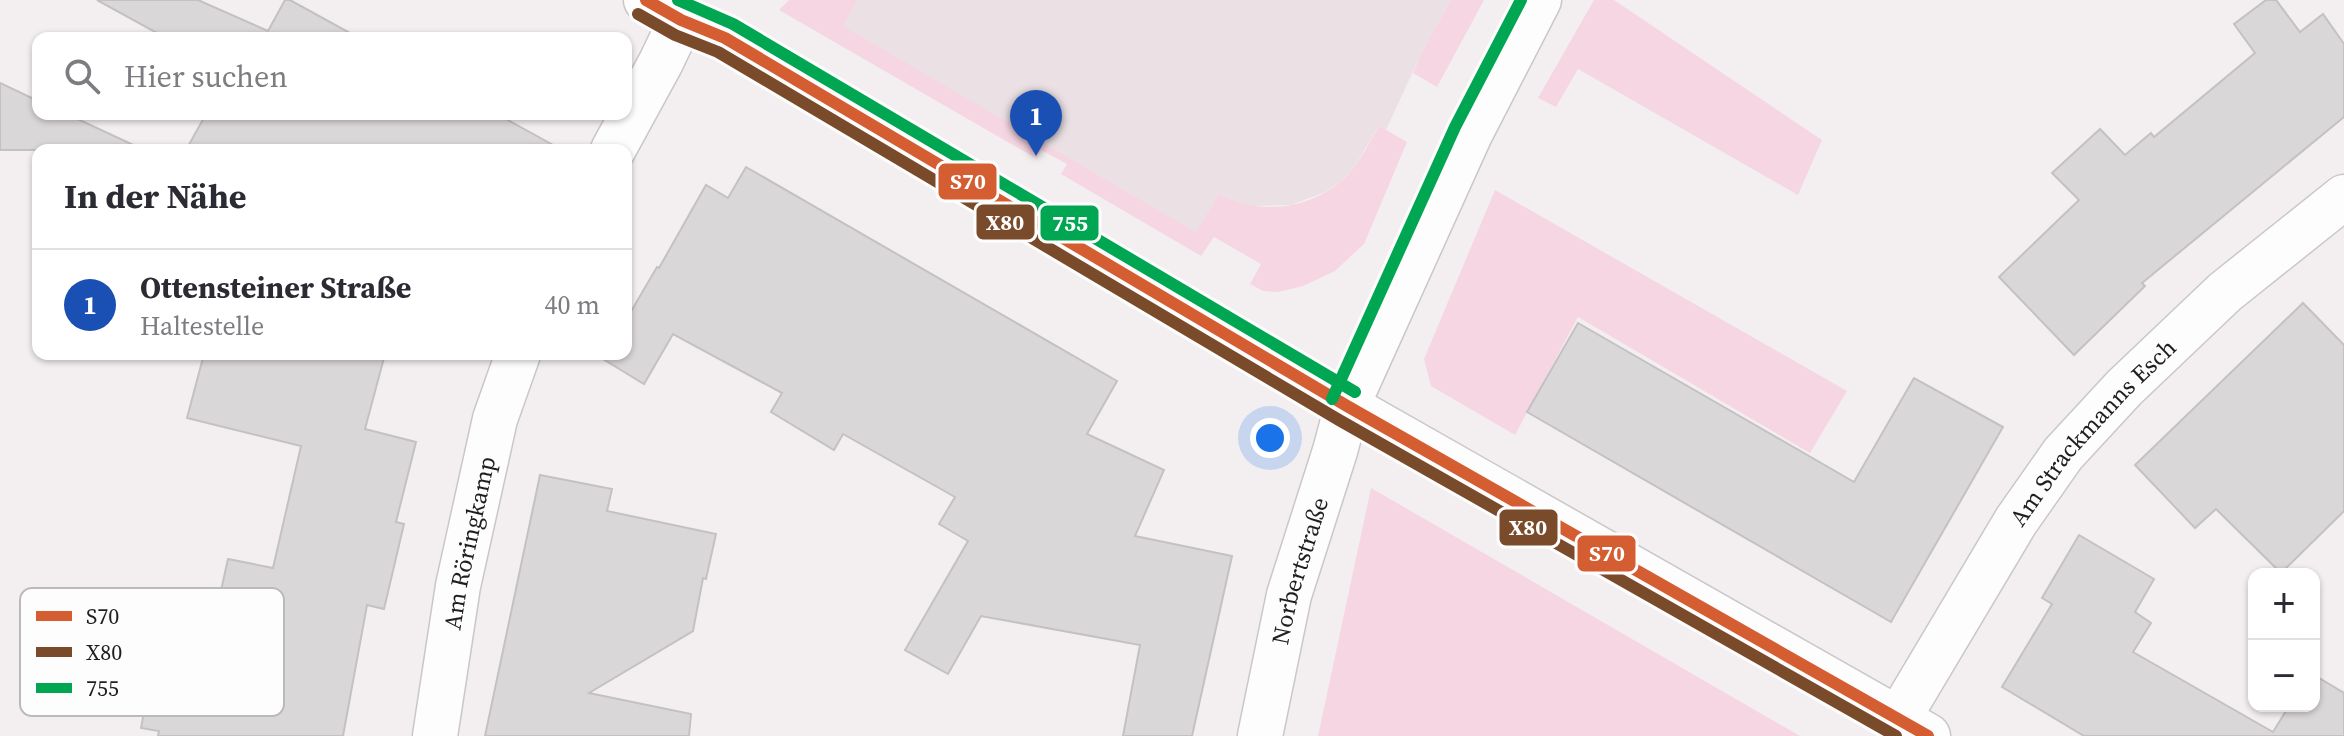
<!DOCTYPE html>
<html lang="de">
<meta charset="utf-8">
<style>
body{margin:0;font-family:"Source Serif 4",serif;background:#f2f2f3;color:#2b2b33}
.controls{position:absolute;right:24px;bottom:24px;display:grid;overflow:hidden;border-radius:16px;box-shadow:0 2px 6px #0004}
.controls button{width:72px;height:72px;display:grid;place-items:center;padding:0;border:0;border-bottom:2px solid #e1e1e2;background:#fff;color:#2b2b33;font:40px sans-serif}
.you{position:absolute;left:1270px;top:438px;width:28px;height:28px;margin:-20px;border:6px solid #fff;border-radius:50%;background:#1a73e8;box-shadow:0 0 0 12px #1a73e833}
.badge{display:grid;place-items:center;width:52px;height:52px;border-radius:50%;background:#696667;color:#fff;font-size:26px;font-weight:700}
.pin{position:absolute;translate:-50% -66px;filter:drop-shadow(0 2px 4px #0008)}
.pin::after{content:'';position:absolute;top:42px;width:28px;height:24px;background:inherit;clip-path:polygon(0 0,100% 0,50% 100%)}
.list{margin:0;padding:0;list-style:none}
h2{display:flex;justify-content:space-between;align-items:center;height:104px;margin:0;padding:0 32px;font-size:34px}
h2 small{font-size:26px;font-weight:400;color:#7c7c81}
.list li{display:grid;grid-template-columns:52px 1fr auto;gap:24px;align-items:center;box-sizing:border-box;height:112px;padding:0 32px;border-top:2px solid #e1e1e2}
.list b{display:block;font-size:30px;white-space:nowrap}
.list p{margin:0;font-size:26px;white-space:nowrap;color:#7c7c81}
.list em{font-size:26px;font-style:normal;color:#7c7c81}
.icon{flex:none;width:44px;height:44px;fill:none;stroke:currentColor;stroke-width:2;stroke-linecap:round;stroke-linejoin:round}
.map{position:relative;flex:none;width:2344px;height:736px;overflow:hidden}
.search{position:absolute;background:#fff;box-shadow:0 2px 6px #0004;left:32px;top:32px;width:600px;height:88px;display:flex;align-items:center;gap:20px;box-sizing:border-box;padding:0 28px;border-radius:16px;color:#7c7c81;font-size:30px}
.panel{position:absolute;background:#fff;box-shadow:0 2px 6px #0004;left:32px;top:144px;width:600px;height:216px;border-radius:16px}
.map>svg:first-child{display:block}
.built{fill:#ebe1e5}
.green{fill:#f6d6e2}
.building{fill:#dad7d9;stroke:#c4c1c2;stroke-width:2}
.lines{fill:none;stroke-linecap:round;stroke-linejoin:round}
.street-casing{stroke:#c9c7c8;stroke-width:47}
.secondary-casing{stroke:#c9c7c8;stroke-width:47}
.street{stroke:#fdfdfd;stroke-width:44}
.secondary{stroke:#fdfdfd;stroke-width:44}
.bus-1-casing{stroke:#fefdfe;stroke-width:18}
.bus-2-casing{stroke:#fefdfe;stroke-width:18}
.bus-3-casing{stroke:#fefdfe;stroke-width:18}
.bus-1{stroke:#d45d32;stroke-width:12}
.bus-2{stroke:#7a4b2a;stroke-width:12}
.bus-3{stroke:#00a651;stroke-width:12}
.labels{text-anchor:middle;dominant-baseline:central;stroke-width:8;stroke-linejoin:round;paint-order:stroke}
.street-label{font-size:24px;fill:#1f1d1d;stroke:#fefdfe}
.key{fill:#fefdfe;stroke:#bbbaba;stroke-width:2}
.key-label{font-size:22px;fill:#1f1d1d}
.line-badge{stroke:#fefdfe;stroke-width:3}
.badge-label{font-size:22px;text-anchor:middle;font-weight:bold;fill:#fff}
</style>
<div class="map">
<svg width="2344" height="736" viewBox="0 0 2344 736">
<rect width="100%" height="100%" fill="#f3eff1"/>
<path class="built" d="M857 0H1451L1422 52 1386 130 1378 127 1354 168 1340 182 1325 192 1291 205 1251 206 1233 202 1219 194 1197 233 842 26Z"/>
<g class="green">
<path d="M789 0H857L843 26 1196 232 1219 194C1263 218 1320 208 1352 170 1363 157 1370 140 1379 126L1407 142 1364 244 1335 271 1303 286 1278 292 1263 291 1250 284 1261 264 1214 237 1201 256 1061 174 1067 164 1041 150 1037 159 779 10Z"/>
<path d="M1451 0H1484L1437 87 1413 73 1422 52Z"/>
<path d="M1594 0H1614L1822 140 1798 195 1578 69 1556 107 1538 98Z"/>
<path d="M1495 190 1847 391 1810 453 1578 317 1515 435 1431 386 1424 359Z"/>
<path d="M1371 488 1800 736H1318Z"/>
</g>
<g class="building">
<path d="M97 0H198L268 31 285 0H290L359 38H166Z"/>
<path d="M2266 0H2276L2300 32 2323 14 2344 44V117L2142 283 2145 286 2074 355 1999 277 2079 200 2052 173 2100 129 2125 155 2151 133 2154 137 2255 53 2234 24Z"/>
<path d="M0 83 38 101V114H67L144 150H0Z"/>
<path d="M206 114H497L562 150H186Z"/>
<path d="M746 167 1117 381 1087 434 1164 470 1135 536 1232 556 1192 736H1123L1140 645 981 616 948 674 905 650 968 541 939 524 955 497 843 434 834 450 771 412 782 393 673 334 644 384 603 359 606 354H626V320L657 267 659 268 706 185 728 198Z"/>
<path d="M2303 303 2344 345V511L2281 573 2216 509 2195 528 2135 465Z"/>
<path d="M1578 323 1854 482 1914 378 2003 427 1891 622 1527 412Z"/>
<path d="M204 354H385L365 429 416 442 396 522 404 524 384 609 367 605 343 736H158L159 731 141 728 151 676 200 685 228 559 273 568 301 446 187 418Z"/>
<path d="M540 475 612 489 607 511 716 534 706 579 703 578 693 631 589 693 691 714 689 736H485Z"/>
<path d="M2079 535 2154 579 2135 612 2151 623 2133 652 2273 732 2289 706H2314V675L2344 693V736H2084L2002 687 2052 604 2042 598Z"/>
</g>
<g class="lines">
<g class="street-casing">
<g id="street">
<path d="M613 150 661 62 681 20"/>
<path id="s1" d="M1898 719 2016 521 2063 454 2124 388 2225 292 2344 197"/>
<path id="s2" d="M435 736 458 586 495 419 518 354"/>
<path id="s3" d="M1260 736 1289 595 1335 451 1347 406 1470 134 1539 0"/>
</g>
</g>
<g class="secondary-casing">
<path id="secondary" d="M646 0 681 20 725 38 1347 406 1928 736"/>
</g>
<use href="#street" class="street"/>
<use href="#secondary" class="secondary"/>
<g class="bus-1-casing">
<path id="bus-1" d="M646 0 681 20 725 38 1347 406 1928 736"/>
</g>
<g class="bus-2-casing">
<path id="bus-2" d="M638 14 675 35 718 52 1339 420 1896 736"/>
</g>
<g class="bus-3-casing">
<g id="bus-3">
<path d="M678 0 733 24 1355 392"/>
<path d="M1332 399 1455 127 1521 0"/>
</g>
</g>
<use href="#bus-1" class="bus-1"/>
<use href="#bus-2" class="bus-2"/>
<use href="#bus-3" class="bus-3"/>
</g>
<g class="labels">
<g class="street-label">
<text stroke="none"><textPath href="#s1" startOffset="348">Am Strackmanns Esch</textPath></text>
<text stroke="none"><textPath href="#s2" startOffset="196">Am Röringkamp</textPath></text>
<text stroke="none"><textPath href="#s3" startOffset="170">Norbertstraße</textPath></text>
</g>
</g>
<rect x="20" y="588" width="264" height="128" rx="12" class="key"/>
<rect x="36" y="611" width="36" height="10" fill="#d45d32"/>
<rect x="36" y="647" width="36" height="10" fill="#7a4b2a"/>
<rect x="36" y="683" width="36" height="10" fill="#00a651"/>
<g class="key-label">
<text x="86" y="624">S70</text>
<text x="86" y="660">X80</text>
<text x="86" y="696">755</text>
</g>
<g class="line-badge">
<rect x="937" y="162" width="61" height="39" rx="8" fill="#d45d32"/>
<rect x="975" y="203" width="61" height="38" rx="8" fill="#7a4b2a"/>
<rect x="1039" y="204" width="61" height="38" rx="8" fill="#00a651"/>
<rect x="1498" y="508" width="61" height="39" rx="8" fill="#7a4b2a"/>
<rect x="1576" y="534" width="61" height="39" rx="8" fill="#d45d32"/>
</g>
<g class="badge-label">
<text x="968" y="189">S70</text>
<text x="1005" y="230">X80</text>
<text x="1070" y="231">755</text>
<text x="1528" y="535">X80</text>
<text x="1607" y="561">S70</text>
</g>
</svg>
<div class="controls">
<button>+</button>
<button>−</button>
</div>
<div class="you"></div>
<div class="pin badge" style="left:1036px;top:156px;background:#1a4fb4">1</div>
<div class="search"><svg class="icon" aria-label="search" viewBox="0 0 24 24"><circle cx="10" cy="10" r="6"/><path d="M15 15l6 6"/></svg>Hier suchen</div>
<section class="panel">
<h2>In der Nähe<small></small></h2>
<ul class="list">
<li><span class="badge" style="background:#1a4fb4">1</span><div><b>Ottensteiner Straße</b><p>Haltestelle</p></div><em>40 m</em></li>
</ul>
</section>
</div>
